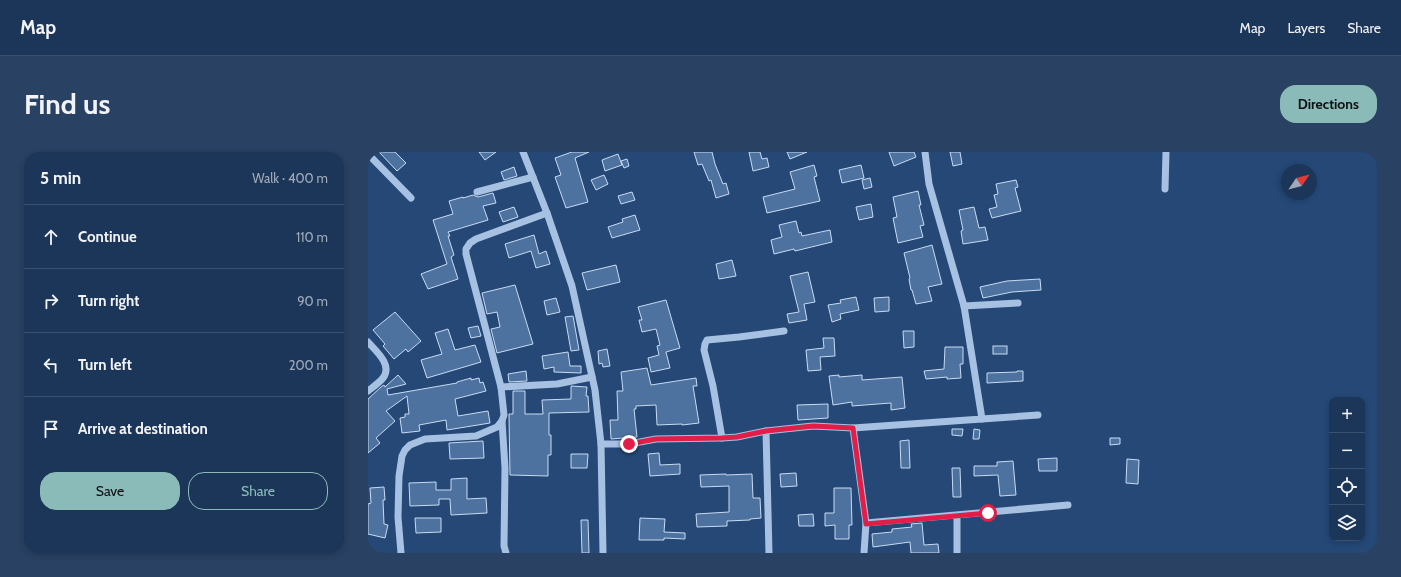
<!DOCTYPE html>
<meta charset="utf-8">
<style>
body{margin:0;font-family:Cabin,sans-serif;background:#294162;color:#f1f3f6}
.controls{position:absolute;right:12px;bottom:12px;display:grid;overflow:hidden;border-radius:8px;box-shadow:0 2px 6px #0003}
.controls button{width:36px;height:36px;display:grid;place-items:center;padding:0;border:0;border-bottom:1px solid #3a506f;background:#1c3659;color:#f1f3f6;font:20px sans-serif}
.compass{position:absolute;left:913px;top:12px;width:36px;height:36px;border-radius:50%;background:#1c3659;box-shadow:0 2px 6px #0003;rotate:55deg}
.stop{position:absolute;width:12px;height:12px;margin:-9px;border:3px solid #e11d48;border-radius:50%;background:#fff}
.stop.end{background:#e11d48;border-color:#fff;box-shadow:0 1px 4px #0008}
.list{margin:0;padding:0;list-style:none}
h2{display:flex;justify-content:space-between;align-items:center;height:52px;margin:0;padding:0 16px;font-size:17px}
h2 small{font-size:13px;font-weight:400;color:#a0abba}
.list li{display:grid;grid-template-columns:26px 1fr auto;gap:12px;align-items:center;box-sizing:border-box;height:64px;padding:0 16px;border-top:1px solid #3a506f}
.list b{display:block;font-size:15px;white-space:nowrap}
.list em{font-size:13px;font-style:normal;color:#a0abba}
.actions{display:flex;gap:8px;padding:12px 16px}
.actions a{flex:1;padding:9px 0;border:1px solid #8bbbb9;border-radius:16px;text-align:center;font-size:14px;color:#8bbbb9}
.actions .main{background:#8bbbb9;color:#111}
.icon{flex:none;width:22px;height:22px;fill:none;stroke:currentColor;stroke-width:2;stroke-linecap:round;stroke-linejoin:round}
.map{position:relative;flex:none;width:1009px;height:401px;overflow:hidden;border-radius:16px}
header{display:flex;align-items:center;gap:24px;box-sizing:border-box;height:56px;padding:0 20px;background:#1c3659;border-bottom:1px solid #3a506f}
header strong{font-size:19px}
nav{display:flex;gap:22px;margin-inline-start:auto;font-size:14px}
.intro{display:flex;align-items:center;justify-content:space-between;box-sizing:border-box;height:96px;padding:0 24px}
h1{margin:0;font-size:28px}
.button{padding:10px 18px;border-radius:16px;background:#8bbbb9;color:#111;font-size:14px;font-weight:700}
main{display:flex;gap:24px;padding:0 24px}
aside{flex:1;background:#1c3659;border-radius:16px;box-shadow:0 2px 6px #0003}
.map>svg:first-child{display:block}
.building{fill:#4e72a0;stroke:#c8dbf2}
.lines{fill:none;stroke-linecap:round;stroke-linejoin:round}
.minor{stroke:#a6c1e2;stroke-width:7}
.route{stroke:#e11d48;stroke-width:5}
</style>
<header>
<strong>Map</strong>
<nav><a>Map</a><a>Layers</a><a>Share</a></nav>
</header>
<div class="intro"><h1>Find us</h1><a class="button">Directions</a></div>
<main>
<aside>
<h2>5 min<small>Walk · 400 m</small></h2>
<ul class="list">
<li><svg class="icon" aria-label="ahead" viewBox="0 0 24 24"><path d="M12 20V5M6 11l6-6 6 6"/></svg><div><b>Continue</b></div><em>110 m</em></li>
<li><svg class="icon" aria-label="right" viewBox="0 0 24 24"><path d="M7 20v-9h11M14 6l5 5-5 5"/></svg><div><b>Turn right</b></div><em>90 m</em></li>
<li><svg class="icon" aria-label="left" viewBox="0 0 24 24"><path d="M17 20v-9H6M10 6l-5 5 5 5"/></svg><div><b>Turn left</b></div><em>200 m</em></li>
<li><svg class="icon" aria-label="arrive" viewBox="0 0 24 24"><path d="M6 21V4h12l-3 4 3 4H6"/></svg><div><b>Arrive at destination</b></div></li>
</ul>
<div class="actions"><a class="main">Save</a><a>Share</a></div>
</aside>
<div class="map">
<svg width="1009" height="401" viewBox="0 0 1009 401">
<rect width="100%" height="100%" fill="#254877"/>
<g class="building">
<path d="M11 0H27L38 11 29 19Z"/>
<path d="M111 0H128L117 8Z"/>
<path d="M204 0H221L207 6 220 50 198 56 187 25 193 23 187 6Z"/>
<path d="M326 0H344L347 12 355 32 358 31 361 42 348 46 343 28 341 29 334 12 330 13Z"/>
<path d="M381 0H392L394 7 399 6 401 15 385 19Z"/>
<path d="M419 0H439L422 7Z"/>
<path d="M521 0H546L548 5 526 14Z"/>
<path d="M582 0H592L594 12 585 14Z"/>
<path d="M250 2 254 13 237 19 234 8Z"/>
<path d="M259 7 261 14 256 16 253 9Z"/>
<path d="M446 13 449 24 446 25 452 49 399 61 395 45 427 37 422 20Z"/>
<path d="M493 13 496 26 474 31 471 18Z"/>
<path d="M146 15 149 24 136 28 133 20Z"/>
<path d="M236 23 240 32 228 38 223 28Z"/>
<path d="M502 26 504 35 496 37 494 28Z"/>
<path d="M648 28 650 35 647 36 653 59 624 66 621 57 629 55 626 43 630 42 628 32Z"/>
<path d="M550 39 553 53H551L556 73 552 74 555 85 530 91 525 66 529 65 525 45Z"/>
<path d="M264 40 267 48 253 52 250 44Z"/>
<path d="M125 41 128 51 115 54 120 68 80 80 82 84H80L86 103 83 105 90 127 60 137 53 122 79 112 65 68 85 62 81 49 95 45V46L105 43 110 45Z"/>
<path d="M503 52 505 65 491 68 488 55Z"/>
<path d="M146 55 150 65 135 70 131 60Z"/>
<path d="M606 55 611 76 617 75 620 88 595 92 593 79 595 78 591 58Z"/>
<path d="M267 63 272 78 244 86 240 75 255 70 254 67Z"/>
<path d="M428 69 431 81 433 80 434 84 462 78 464 90 427 99 426 97 406 102 403 88 414 85 411 73Z"/>
<path d="M166 83 171 102 178 99 182 112 168 116 163 99 141 106 137 92Z"/>
<path d="M564 93 574 132 560 135 564 149 548 152 544 138H543L541 127 542 126 536 101Z"/>
<path d="M364 108 368 124 351 127 348 112Z"/>
<path d="M248 113 252 130 219 138 214 121Z"/>
<path d="M440 120 447 150 436 152 439 168 421 171 419 162 431 160 422 124Z"/>
<path d="M672 127 673 138 644 140 615 146 612 135 639 129Z"/>
<path d="M147 133 165 192 129 201 123 177 132 175 129 160 119 162 114 141Z"/>
<path d="M488 145 491 158 472 162 473 167 464 170 460 153 473 151 472 148Z"/>
<path d="M521 145V159L507 160 506 146Z"/>
<path d="M188 146 192 160 179 163 176 149Z"/>
<path d="M298 148 312 196 298 200 302 216 283 220 280 206 291 203 289 194 292 193 288 177 274 180 271 168H274L270 155Z"/>
<path d="M27 160 53 189 40 200 38 197 26 207 15 194 17 192 5 178Z"/>
<path d="M205 164 211 198 203 199 197 165Z"/>
<path d="M110 174 113 184 103 186 100 176Z"/>
<path d="M80 177 87 198 107 193 113 210 59 226 53 208 74 202 67 181Z"/>
<path d="M535 179H546V195L536 196Z"/>
<path d="M455 186H466L467 204 452 205 453 218 440 219 438 198 456 196Z"/>
<rect x="625" y="194" width="14" height="8"/>
<path d="M577 195H595V212H592L593 226 579 227V225L558 227 556 219 576 217Z"/>
<path d="M239 197 242 214 235 215 234 211 231 212 230 199Z"/>
<path d="M200 200 202 214H213V221L186 220V215L176 217 174 204Z"/>
<path d="M279 216 283 233 328 226 329 234H325L331 271 314 273V272L289 273 288 253 268 254V257H266L269 285 243 287 242 268H250L249 239H255L253 220Z"/>
<path d="M158 219 159 229 141 230 140 222Z"/>
<path d="M649 219H655V229L619 231V221L649 220Z"/>
<path d="M30 223 38 232 19 237 20 243 89 231V230L103 226V228L111 226 112 231 115 230 118 239 87 247 90 264 120 259 122 271 79 278 78 268 51 273 52 279 34 281 32 266 37 265V262H41L39 244 18 259 27 269 8 286 12 291 0 301V247L13 235 16 233 17 235Z"/>
<path d="M471 223V225L494 223V228L534 225 537 256 523 258V251L484 254V250L465 253 461 224Z"/>
<path d="M203 234 219 235 218 244H220L221 260 181 261V283H183V303H180V324L142 323 141 265V262H145V239H157V262H175L174 248 203 247Z"/>
<path d="M460 252V266L430 268 429 253Z"/>
<path d="M584 277H595L594 284 584 283Z"/>
<path d="M606 277 612 278 611 287H605Z"/>
<path d="M742 286H752V292L742 293Z"/>
<path d="M541 288 542 316H533L532 289Z"/>
<path d="M115 289 116 306 82 307 81 291Z"/>
<path d="M291 301 292 313 312 312V322L282 324 280 302Z"/>
<path d="M203 302H220L219 316H203Z"/>
<path d="M689 306V319H671L670 307Z"/>
<path d="M759 307 771 308 770 332 758 331Z"/>
<path d="M645 309 648 343 632 344 630 323 606 324V314H629V310Z"/>
<path d="M584 316H592L593 345H585Z"/>
<path d="M428 321 429 334 413 335 412 322Z"/>
<path d="M358 322V323L384 322 385 346H392L393 366 382 367V368L359 369V374L329 375 328 362 361 360V334L333 335 332 323Z"/>
<path d="M99 326V347L118 346 119 361 83 363 82 347H71V353L42 354 41 331 68 330V338H83V327Z"/>
<path d="M16 335 17 348H15L16 372 20 373 17 386 0 382V352L3 351 2 336Z"/>
<path d="M466 336H483L484 373H481V387H467V373L457 374V361H466Z"/>
<path d="M445 362 446 374H431L430 363Z"/>
<path d="M47 366H73V380L48 381Z"/>
<path d="M272 366 297 367 296 380 317 381V387L296 386V388H271Z"/>
<path d="M213 368H220L221 401H214Z"/>
<path d="M554 371 556 393 570 392 571 401H543L542 390 505 395 504 382 524 380V377L544 375 543 372Z"/>
</g>
<g class="lines">
<g class="minor">
<path d="M155 0 179 61 204 134 227 238 233 292 235 401"/>
<path d="M0 2 43 46"/>
<path d="M797 37 798 0"/>
<path d="M109 40 165 25"/>
<path d="M596 154 650 151"/>
<path d="M0 190C8 199 25 213 15 226 11 231 5 235 0 239"/>
<path d="M133 235 189 232 224 225"/>
<path d="M614 267 670 263"/>
<path d="M134 269 137 316 136 394 138 401"/>
<path d="M485 276 498 371 700 353"/>
<path d="M398 279 401 401"/>
<path d="M354 286 345 234 336 198 337 192 339 188 371 185 416 179"/>
<path d="M233 292H261L288 287 354 286 369 285 398 279 445 274 485 276 614 267 596 154 561 32 557 0"/>
<path d="M589 364V401"/>
<path d="M33 401 30 365 31 324 34 304 37 298 42 293 57 287 108 284 129 275 134 269 136 263 133 235 98 102V97L102 91 108 87 179 61"/>
<path d="M496 401 498 371"/>
</g>
</g>
<g class="lines">
<path class="route" d="M261 292 288 287 354 286 369 285 398 279 445 274 485 276 498 372 620 361"/>
</g>
</svg>
<div class="controls">
<button>+</button>
<button>−</button>
<button><svg class="icon" aria-label="locate" viewBox="0 0 24 24"><circle cx="12" cy="12" r="6"/><path d="M12 2v4M12 18v4M2 12h4M18 12h4"/></svg></button>
<button><svg class="icon" aria-label="layers" viewBox="0 0 24 24"><path d="M12 4l9 5-9 5-9-5zM3 14l9 5 9-5"/></svg></button>
</div>
<svg class="compass" viewBox="-18 -18 36 36"><path d="M0-13l5 13h-10z" fill="#e53935"/><path d="M0 13l5-13h-10z" fill="#a0abba"/></svg>
<div class="stop" style="left:620px;top:361px"></div>
<div class="stop end" style="left:261px;top:292px"></div>
</div>
</main>
